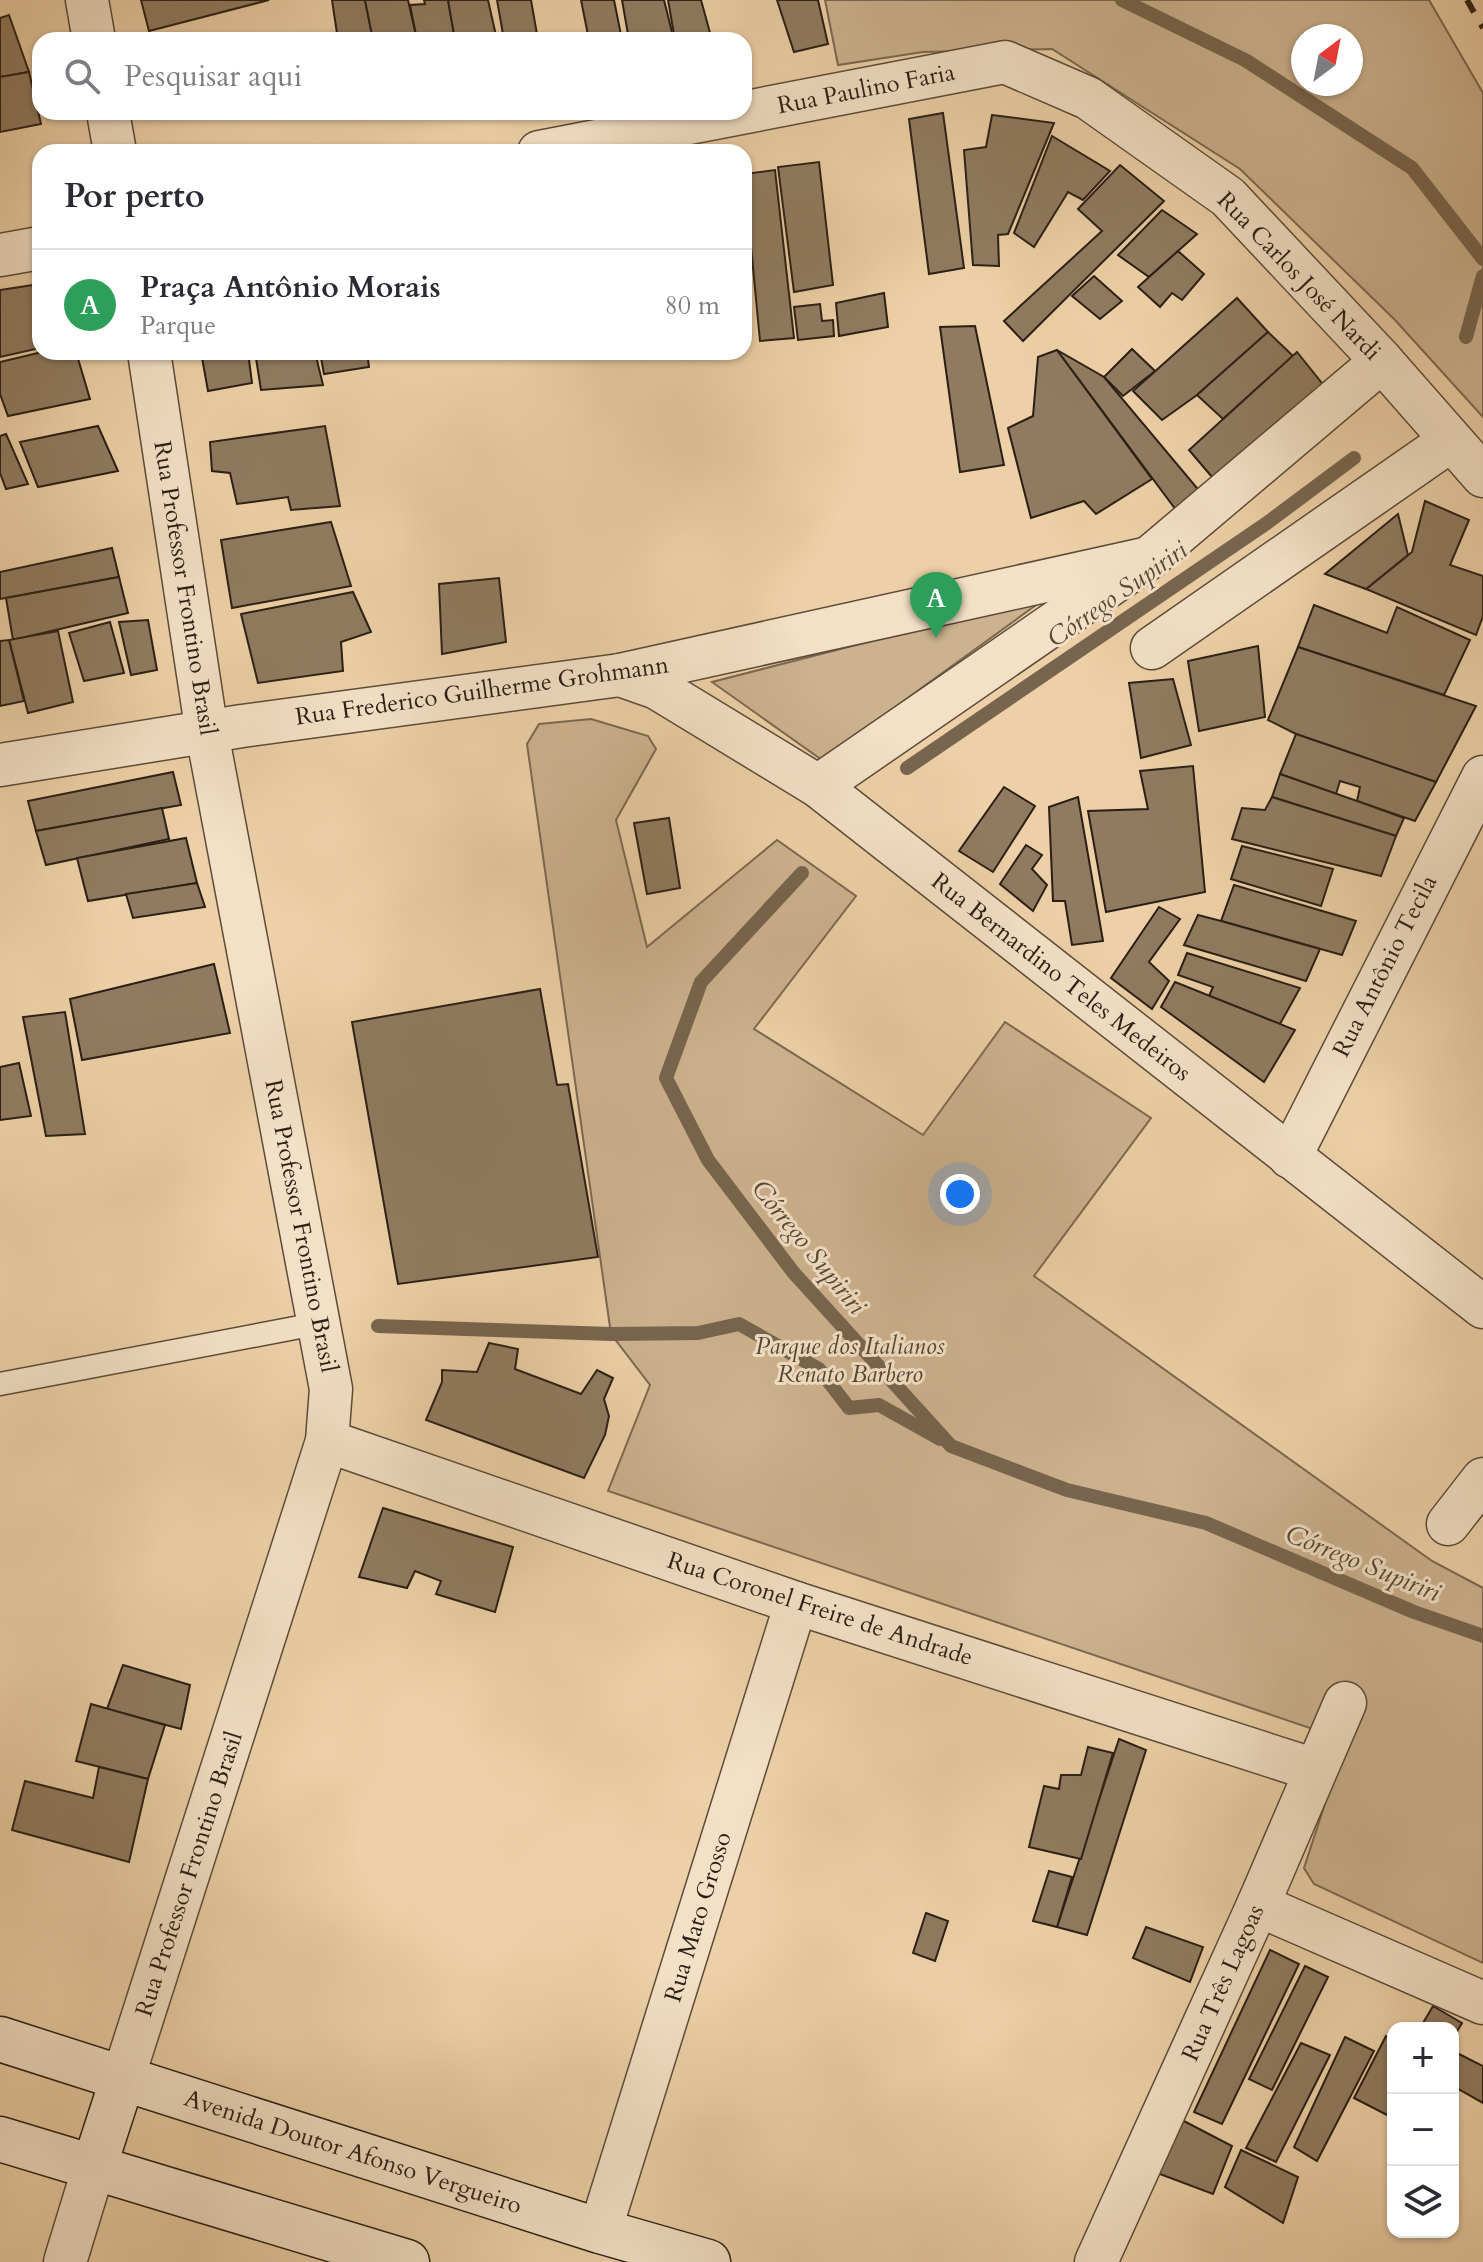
<!DOCTYPE html>
<html lang="pt">
<meta charset="utf-8">
<style>
body{margin:0;font-family:Cardo,serif;background:#f7f7f7;color:#2b2b33}
.controls{position:absolute;right:24px;bottom:24px;display:grid;overflow:hidden;border-radius:16px;box-shadow:0 2px 6px #0004}
.controls button{width:72px;height:72px;display:grid;place-items:center;padding:0;border:0;border-bottom:2px solid #e1e1e2;background:#fff;color:#2b2b33;font:40px sans-serif}
.compass{position:absolute;left:1291px;top:24px;width:72px;height:72px;border-radius:50%;background:#fff;box-shadow:0 2px 6px #0004;rotate:32deg}
.you{position:absolute;left:960px;top:1194px;width:28px;height:28px;margin:-20px;border:6px solid #fff;border-radius:50%;background:#1a73e8;box-shadow:0 0 0 12px #1a73e833}
.badge{display:grid;place-items:center;width:52px;height:52px;border-radius:50%;background:#8f2418;color:#fff;font-size:26px;font-weight:700}
.pin{position:absolute;translate:-50% -66px;filter:drop-shadow(0 2px 4px #0008)}
.pin::after{content:'';position:absolute;top:42px;width:28px;height:24px;background:inherit;clip-path:polygon(0 0,100% 0,50% 100%)}
.list{margin:0;padding:0;list-style:none}
h2{display:flex;justify-content:space-between;align-items:center;height:104px;margin:0;padding:0 32px;font-size:34px}
h2 small{font-size:26px;font-weight:400;color:#7c7c81}
.list li{display:grid;grid-template-columns:52px 1fr auto;gap:24px;align-items:center;box-sizing:border-box;height:112px;padding:0 32px;border-top:2px solid #e1e1e2}
.list b{display:block;font-size:30px;white-space:nowrap}
.list p{margin:0;font-size:26px;white-space:nowrap;color:#7c7c81}
.list em{font-size:26px;font-style:normal;color:#7c7c81}
.icon{flex:none;width:44px;height:44px;fill:none;stroke:currentColor;stroke-width:2;stroke-linecap:round;stroke-linejoin:round}
.map{position:relative;flex:none;width:1483px;height:2262px;overflow:hidden}
.search{position:absolute;background:#fff;box-shadow:0 2px 6px #0004;left:32px;top:32px;width:720px;height:88px;display:flex;align-items:center;gap:20px;box-sizing:border-box;padding:0 28px;border-radius:24px;color:#7c7c81;font-size:30px}
.panel{position:absolute;background:#fff;box-shadow:0 2px 6px #0004;left:32px;top:144px;width:720px;height:216px;border-radius:24px}
.map>svg:first-child{display:block}
.green{fill:#ccb28e;stroke:#7c6851;stroke-width:2;fill-rule:evenodd}
.lines{fill:none;stroke-linecap:round;stroke-linejoin:round}
.stream{stroke:#78654e;stroke-width:14}
.building{fill:#907b60;stroke:#2b1f14;stroke-width:2}
.service-casing{stroke:#5c4b39;stroke-width:25}
.minor-casing{stroke:#5c4b39;stroke-width:45}
.secondary-casing{stroke:#2b1f14;stroke-width:47}
.service{stroke:#f3e0c6;stroke-width:22}
.minor{stroke:#f3e0c6;stroke-width:42}
.secondary{stroke:#f3e0c6;stroke-width:44}
.rail{stroke:#2b1f14;stroke-width:6;stroke-dasharray:14 14;stroke-linecap:butt}
.labels{text-anchor:middle;dominant-baseline:central;stroke-width:6;stroke-linejoin:round;paint-order:stroke}
.street-label{font-size:24px;fill:#2b1f14;stroke:#f3e0c6}
.park-label{font-size:24px;font-style:italic;fill:#534432;stroke:#f3e0c6}
.water-label{font-size:26px;font-style:italic;fill:#584836;stroke:#f3e0c6}
</style>
<div class="map">
<svg width="1483" height="2262" viewBox="0 0 1483 2262">
<rect width="100%" height="100%" fill="#edd0a7"/>
<filter id="stains"><feTurbulence type="fractalNoise" baseFrequency=".0025" numOctaves="4"/><feColorMatrix values="0 0 0 0 .2 0 0 0 0 .09 0 0 0 0 .02 0 0 0 .5 -.17"/></filter>
<radialGradient id="worn" r=".72"><stop offset=".6" stop-color="#630" stop-opacity="0"/><stop offset="1" stop-color="#630" stop-opacity=".3"/></radialGradient>
<g class="green">
<path d="M825 0H1429L1483 93V417L1395 320 1240 169 1052 49 923 52 838 65ZM1303 36H1351V84H1303Z"/>
<path d="M1050 595 822 760 712 682Z"/>
<path d="M591 719 648 736 656 749 616 820 647 947 777 840 856 896 754 1029 923 1135 1005 1022 1151 1118 1034 1276 1432 1561 1483 1588V1963L1314 1884 1304 1868 1336 1770 1310 1728 608 1491 650 1385 611 1334 527 744 539 724Z"/>
</g>
<g class="lines">
<g class="stream">
<path d="M1122 0 1245 60 1412 168 1483 259"/>
<path d="M1466 337 1483 276"/>
<path d="M907 768 1267 523 1354 458"/>
<path d="M802 873 701 982 666 1078 708 1160 793 1272 951 1446 1067 1490 1206 1523 1414 1612 1483 1636"/>
<path d="M378 1326 611 1334 698 1333 739 1324 819 1369 849 1408 879 1405 940 1439"/>
</g>
</g>
<g class="building">
<path d="M141 0H269L149 31Z"/>
<path d="M332 0H365L373 40H338Z"/>
<path d="M365 0H408L417 40H373Z"/>
<path d="M424 0H448L455 40H417L410 5 425 4Z"/>
<path d="M448 0H488L497 40H455Z"/>
<path d="M497 0H531L538 40H504Z"/>
<path d="M581 0H614L622 40H589Z"/>
<path d="M622 0H664L674 40H629Z"/>
<path d="M668 0H701L712 40H675Z"/>
<path d="M777 0H818L828 44 794 52Z"/>
<path d="M9 15 29 72 0 77V18Z"/>
<path d="M29 72 41 124 0 132V77Z"/>
<path d="M943 113 964 268 929 274 909 119Z"/>
<path d="M992 115 1054 123 1008 234 998 235 999 266 973 265 964 150 986 147Z"/>
<path d="M1052 136 1110 171 1083 200 1068 192 1034 247 1014 233Z"/>
<path d="M819 162 833 285 794 292 778 167Z"/>
<path d="M1120 165 1164 201 1023 341 1004 321 1102 231 1078 209Z"/>
<path d="M775 170 794 338 760 341 744 174Z"/>
<path d="M1162 210 1197 234 1149 277 1118 255Z"/>
<path d="M1178 251 1204 274 1182 300 1172 293 1160 307 1138 287Z"/>
<path d="M1094 276 1122 301 1100 319 1072 296Z"/>
<path d="M40 284V348L0 357V290Z"/>
<path d="M884 293 888 327 839 336 836 303Z"/>
<path d="M1237 298 1268 332 1197 395 1162 420 1133 391Z"/>
<path d="M820 304 822 321 833 320 834 336 798 340 794 307Z"/>
<path d="M975 326 1004 465 960 472 940 327Z"/>
<path d="M1268 332 1293 356 1223 419 1197 395Z"/>
<path d="M1132 349 1155 371 1123 396 1104 377Z"/>
<path d="M1057 350 1152 479 1096 514 1084 501 1031 518 1008 428 1033 416 1038 357Z"/>
<path d="M1057 350 1104 377 1202 494 1176 510Z"/>
<path d="M42 352H76L90 399 8 416 0 394V362Z"/>
<path d="M201 352H248L252 383 208 391Z"/>
<path d="M255 352H315L323 385 261 390Z"/>
<path d="M320 352H367L369 367 324 374Z"/>
<path d="M1297 352 1325 387 1218 484 1189 450Z"/>
<path d="M98 426 118 471 38 487 20 442Z"/>
<path d="M325 426 340 506 291 510 288 497 237 504 230 473 212 471 210 442Z"/>
<path d="M6 434 28 484 6 489 0 473V436Z"/>
<path d="M1425 501 1469 520 1450 565 1483 576V616L1476 635 1366 589 1412 552Z"/>
<path d="M1398 514 1408 555 1366 589 1325 574Z"/>
<path d="M331 522 351 586 232 608 221 540Z"/>
<path d="M112 548 119 577 0 599V572Z"/>
<path d="M119 577 128 613 13 640 6 598Z"/>
<path d="M499 578 506 642 442 654 439 584Z"/>
<path d="M353 592 371 632 341 642 343 671 258 683 241 614Z"/>
<path d="M1314 605 1387 633 1397 607 1470 640 1444 695 1298 647Z"/>
<path d="M148 620 157 670 131 675 119 622Z"/>
<path d="M110 622 124 673 84 681 69 633Z"/>
<path d="M58 631 73 702 28 713 9 640Z"/>
<path d="M9 640 24 701 0 706V641Z"/>
<path d="M1258 646 1265 717 1199 731 1188 661Z"/>
<path d="M1298 647 1476 706 1436 782 1296 734 1268 720Z"/>
<path d="M1173 679 1191 745 1141 758 1129 683Z"/>
<path d="M1296 734 1436 782 1415 821 1357 801 1360 787 1340 781 1336 794 1280 774Z"/>
<path d="M1193 766 1205 892 1106 912 1088 811 1148 809 1140 771Z"/>
<path d="M173 772 181 805 36 831 28 801Z"/>
<path d="M1280 774 1357 801 1404 818 1396 836 1272 797Z"/>
<path d="M1004 787 1035 806 993 872 959 851Z"/>
<path d="M1078 797 1103 941 1072 945 1065 901H1053L1049 807Z"/>
<path d="M1272 797 1396 836 1381 876 1232 839 1242 808 1265 810Z"/>
<path d="M162 808 169 839 46 865 36 831Z"/>
<path d="M669 818 680 888 647 894 634 823Z"/>
<path d="M186 838 197 883 88 901 77 858Z"/>
<path d="M1026 845 1042 855 1032 869 1047 885 1033 911 1000 884Z"/>
<path d="M1242 846 1333 869 1321 906 1231 879Z"/>
<path d="M197 883 205 907 133 918 126 894Z"/>
<path d="M1234 885 1356 921 1342 955 1221 921Z"/>
<path d="M1159 907 1180 919 1149 962 1169 981 1152 1009 1111 978Z"/>
<path d="M1198 915 1221 921 1320 949 1306 981 1184 945Z"/>
<path d="M1187 953 1300 988 1280 1024 1209 996 1213 987 1178 975Z"/>
<path d="M214 964 230 1033 82 1060 70 999Z"/>
<path d="M1175 982 1295 1030 1264 1082 1161 1007Z"/>
<path d="M540 989 557 1085 568 1084 598 1257 398 1284 352 1022Z"/>
<path d="M65 1012 85 1134 46 1136 23 1017Z"/>
<path d="M19 1063 31 1116 0 1120V1067Z"/>
<path d="M489 1343 518 1349 515 1369 581 1394 597 1370 613 1378 604 1399 609 1416 605 1435 584 1478 426 1420 442 1382V1370L477 1372Z"/>
<path d="M383 1508 513 1547 495 1612 436 1594 441 1581 415 1571 407 1588 359 1577Z"/>
<path d="M123 1665 190 1685 181 1729 107 1709Z"/>
<path d="M91 1704 165 1725 148 1779 76 1761Z"/>
<path d="M1119 1739 1146 1750 1087 1935 1057 1927Z"/>
<path d="M1088 1747 1113 1753 1081 1859 1029 1847 1044 1786 1059 1789 1061 1775H1081Z"/>
<path d="M99 1767 148 1779 129 1862 12 1830 25 1781 93 1798Z"/>
<path d="M1049 1871 1072 1877 1057 1927 1033 1921Z"/>
<path d="M926 1913 948 1921 935 1961 913 1953Z"/>
<path d="M1146 1927 1203 1947 1190 1982 1133 1958Z"/>
<path d="M1270 1950 1299 1964 1222 2124 1194 2112Z"/>
<path d="M1305 1966 1328 1977 1272 2090 1249 2079Z"/>
<path d="M1433 2006 1462 2023 1453 2038V2028H1420Z"/>
<path d="M1386 2036 1393 2040V2118L1354 2098Z"/>
<path d="M1345 2037 1374 2051 1317 2161 1294 2147Z"/>
<path d="M1301 2043 1330 2055 1276 2162 1246 2148Z"/>
<path d="M1453 2051 1483 2066V2103L1453 2086Z"/>
<path d="M1180 2119 1232 2146 1213 2194 1157 2173Z"/>
<path d="M1241 2150 1298 2177 1283 2223 1225 2187Z"/>
</g>
<g class="lines">
<g class="service-casing">
<path id="service" d="M0 1384 321 1323"/>
</g>
<g class="minor-casing">
<g id="minor">
<path d="M87 0 94 40"/>
<path d="M108 112 115 152"/>
<path d="M539 152 1005 62 1088 98 1228 197 1382 361 1483 476"/>
<path d="M0 255 40 248"/>
<path d="M1152 648 1450 441"/>
<path d="M620 675 657 688 818 786 1483 1307"/>
<path d="M0 765 242 726 620 675 1149 558"/>
<path d="M818 786 1149 558 1382 361"/>
<path d="M1290 1157 1483 777"/>
<path d="M327 1441 796 1603 1315 1770"/>
<path d="M1448 1524 1483 1479"/>
<path d="M1258 1905 1483 2003"/>
<path d="M123 2078 327 1441 331 1389 207 733 149 352"/>
<path d="M600 2231 796 1603"/>
<path d="M65 2262 94 2167"/>
<path d="M1096 2262 1258 1905 1345 1703"/>
</g>
</g>
<g class="secondary-casing">
<g id="secondary">
<path d="M0 2039 600 2231 708 2262"/>
<path d="M0 2139 407 2262"/>
<path d="M94 2167 123 2078"/>
</g>
</g>
<use href="#service" class="service"/>
<use href="#minor" class="minor"/>
<use href="#secondary" class="secondary"/>
<path class="rail" d="M1467 0 1483 28"/>
</g>
<g class="labels">
<g class="street-label">
<text transform="translate(866 89) rotate(-11)">Rua Paulino Faria</text>
<text transform="translate(1299 276) rotate(46)">Rua Carlos José Nardi</text>
<text transform="translate(185 588) rotate(81)">Rua Professor Frontino Brasil</text>
<text transform="translate(482 691) rotate(-8)">Rua Frederico Guilherme Grohmann</text>
<text transform="translate(1385 966) rotate(-63)">Rua Antônio Tecila</text>
<text transform="translate(1061 977) rotate(38)">Rua Bernardino Teles Medeiros</text>
<text transform="translate(301 1226) rotate(79)">Rua Professor Frontino Brasil</text>
<text transform="translate(820 1609) rotate(18)">Rua Coronel Freire de Andrade</text>
<text transform="translate(189 1874) rotate(-72)">Rua Professor Frontino Brasil</text>
<text transform="translate(698 1917) rotate(-73)">Rua Mato Grosso</text>
<text transform="translate(1223 1983) rotate(-66)">Rua Três Lagoas</text>
<text transform="translate(353 2152) rotate(18)">Avenida Doutor Afonso Vergueiro</text>
</g>
<g class="park-label">
<text x="850" y="1346">Parque dos Italianos<tspan x="850" dy="28">Renato Barbero</tspan></text>
</g>
<g class="water-label">
<text transform="translate(1117 594) rotate(-35)">Córrego Supiriri</text>
<text transform="translate(809 1247) rotate(51)">Córrego Supiriri</text>
<text transform="translate(1363 1563) rotate(22)">Córrego Supiriri</text>
</g>
</g>
<rect width="100%" height="100%" filter="url(#stains)"/>
<rect width="100%" height="100%" fill="url(#worn)"/>
</svg>
<div class="controls">
<button>+</button>
<button>−</button>
<button><svg class="icon" aria-label="layers" viewBox="0 0 24 24"><path d="M12 4l9 5-9 5-9-5zM3 14l9 5 9-5"/></svg></button>
</div>
<svg class="compass" viewBox="-18 -18 36 36"><path d="M0-13l5 13h-10z" fill="#e53935"/><path d="M0 13l5-13h-10z" fill="#7c7c81"/></svg>
<div class="you"></div>
<div class="pin badge" style="left:936px;top:638px;background:#2e9e5b">A</div>
<div class="search"><svg class="icon" aria-label="search" viewBox="0 0 24 24"><circle cx="10" cy="10" r="6"/><path d="M15 15l6 6"/></svg>Pesquisar aqui</div>
<section class="panel">
<h2>Por perto<small></small></h2>
<ul class="list">
<li><span class="badge" style="background:#2e9e5b">A</span><div><b>Praça Antônio Morais</b><p>Parque</p></div><em>80 m</em></li>
</ul>
</section>
</div>
